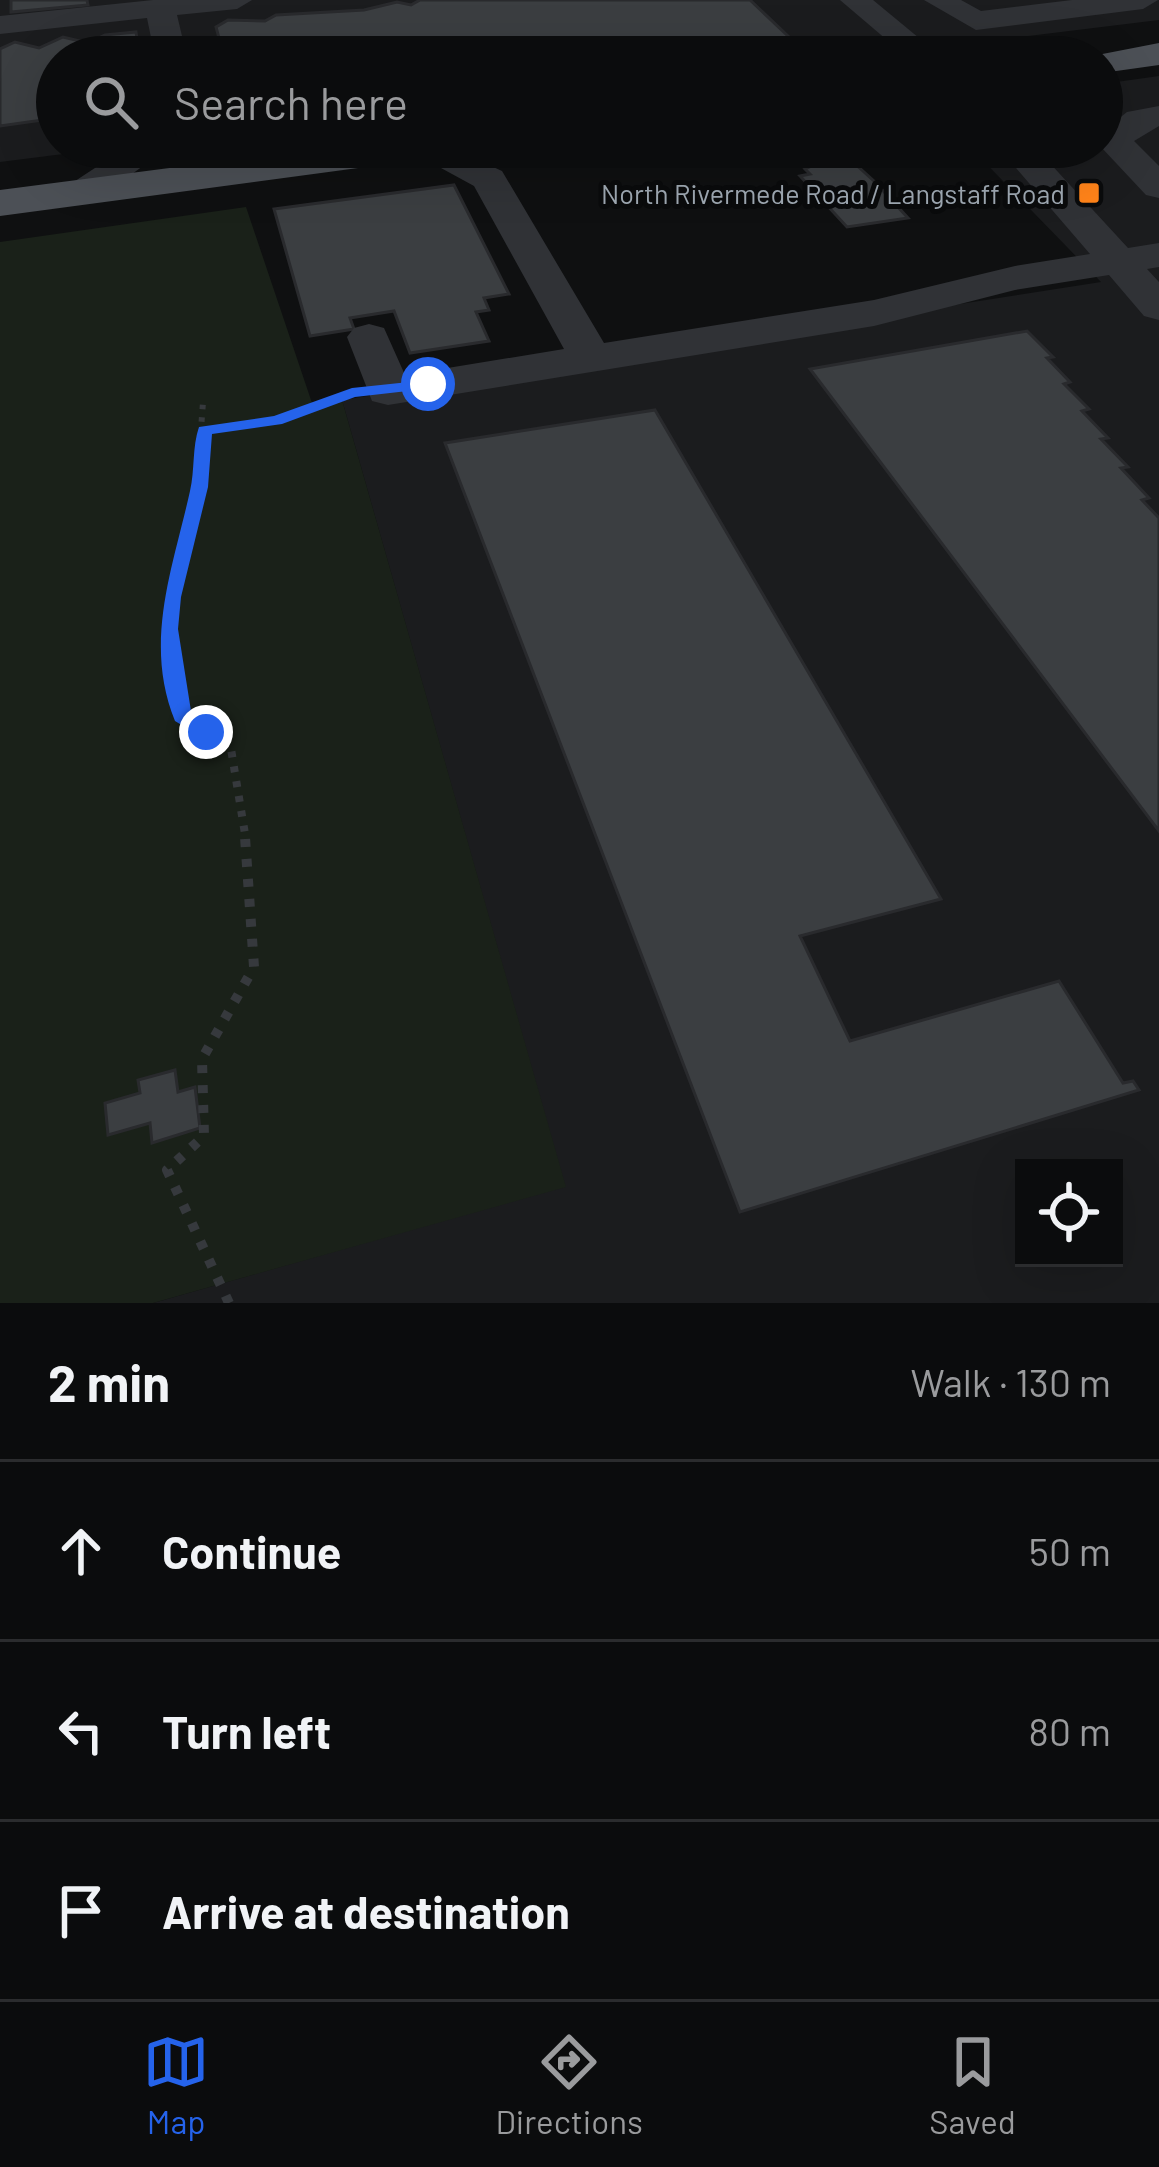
<!DOCTYPE html>
<meta charset="utf-8">
<style>
body{margin:0;font-family:Barlow,sans-serif;background:#141516;color:#f1f3f6}
.controls{position:absolute;right:36px;bottom:36px;display:grid;overflow:hidden;border-radius:0px;box-shadow:0 12px 48px #0002}
.controls button{width:108px;height:108px;display:grid;place-items:center;padding:0;border:0;border-bottom:3px solid #2b2c2e;background:#0b0c0d;color:#f1f3f6;font:60px sans-serif}
.stop{position:absolute;width:36px;height:36px;margin:-27px;border:9px solid #2563eb;border-radius:50%;background:#fff}
.stop.end{background:#2563eb;border-color:#fff;box-shadow:0 3px 12px #0008}
.list{margin:0;padding:0;list-style:none}
h2{display:flex;justify-content:space-between;align-items:center;height:156px;margin:0;padding:0 48px;font-size:51px}
h2 small{font-size:39px;font-weight:400;color:#9a9b9d}
.list li{display:grid;grid-template-columns:78px 1fr auto;gap:36px;align-items:center;box-sizing:border-box;height:180px;padding:0 48px;border-top:3px solid #2b2c2e}
.list b{display:block;font-size:45px;white-space:nowrap}
.list em{font-size:39px;font-style:normal;color:#9a9b9d}
.icon{flex:none;width:66px;height:66px;fill:none;stroke:currentColor;stroke-width:2;stroke-linecap:round;stroke-linejoin:round}
.map{position:relative;flex:none;width:1159px;height:1303px;overflow:hidden}
.search{position:absolute;background:#0b0c0d;box-shadow:0 12px 48px #0002;left:36px;right:36px;top:36px;height:132px;display:flex;align-items:center;gap:30px;box-sizing:border-box;padding:0 42px;border-radius:66px;color:#9a9b9d;font-size:45px}
.sheet{height:696px;background:#0b0c0d}
nav{display:flex;justify-content:space-around;align-items:center;box-sizing:border-box;height:168px;border-top:3px solid #2b2c2e;background:#0b0c0d;font-size:33px;color:#9a9b9d}
nav a{display:grid;justify-items:center;gap:6px}
nav .on{color:#2563eb}
.map>svg:first-child{display:block}
.built{fill:#1b1c1e;fill-rule:evenodd}
.green{fill:#1a2119}
.building{fill:#3b3e41;stroke:#292a2d;stroke-width:3}
.lines{fill:none;stroke-linecap:round;stroke-linejoin:round}
.path-far2{stroke:#36393d;stroke-width:6;stroke-dasharray:4.5 8;stroke-linecap:butt}
.path-far1{stroke:#36393d;stroke-width:8;stroke-dasharray:6 9;stroke-linecap:butt}
.path{stroke:#36393d;stroke-width:10;stroke-dasharray:8 12;stroke-linecap:butt}
.minor{fill:#303236;fill-rule:evenodd}
.major{fill:#4c5056;fill-rule:evenodd}
.route{fill:#2563eb}
.poi-dot{fill:#ff8319;stroke:#0a0b0c;stroke-width:4.5}
.labels{text-anchor:middle;dominant-baseline:central;stroke-width:10;stroke-linejoin:round;paint-order:stroke}
.far-poi-label{font-size:27px;fill:#9fa9b3;stroke:#0a0b0c;text-anchor:end}
</style>
<div class="map">
<svg width="1159" height="1303" viewBox="0 0 1159 1303">
<rect width="100%" height="100%" fill="#0f1011"/>
<g class="built">
<path d="M0 0H1159V20L856 57H57V147H119L0 162Z"/>
<path d="M1159 76V1303H153L565 1186 342 400 1101 282 970 147H1102V84ZM1024 1168H1114V1258H1024Z"/>
</g>
<path class="green" d="M246 207 312 403 342 400 566 1187 153 1303H0V242Z"/>
<g class="building">
<path d="M11 0H87L88 5 11 12Z"/>
<path d="M420 0H750L789 37 710 50 650 48 577 57H224L216 27 228 20 265 21 276 15 364 10 397 2 411 5Z"/>
<path d="M136 32 140 57H57V118L0 126V49L15 42 39 48 63 37 88 43 105 35Z"/>
<path d="M853 162 875 182 908 218 847 227 800 176 810 174 805 169 814 165Z"/>
<path d="M454 185 509 294 484 298 489 310 476 312 489 341 410 353 394 311 350 318 354 329 310 336 274 209Z"/>
<path d="M1027 331 1053 357 1047 358 1070 382 1064 384 1089 409 1082 411 1108 438 1101 439 1128 467 1121 468 1149 498 1142 500 1159 518V831L810 369Z"/>
<path d="M655 410 941 899 800 936 850 1041 1059 981 1123 1083 1133 1081 1139 1090 740 1212 445 443Z"/>
<path d="M175 1070 178 1092 195 1087 200 1128 152 1143 150 1123 108 1135 105 1103 140 1093 138 1080Z"/>
</g>
<g class="lines">
<g class="path-far2">
<path d="M204 430 277 421 351 393"/>
<path d="M197 484 203 402"/>
</g>
<path class="path-far1" d="M198 481 171 604V646L182 715 231 749 246 840"/>
<path class="path" d="M229 1303 167 1170 204 1136 202 1059 254 967 245 837"/>
<g class="minor">
<path d="M153 0H252L237 9 177 15 187 57H155L147 18 0 34V16Z"/>
<path d="M840 0H873L942 57H907Z"/>
<path d="M924 0H961L981 11 1072 0H1158L1143 9 976 30Z"/>
<path d="M1159 106V126L1134 141 1159 166V198L1146 195 1101 147 1102 132 1127 112Z"/>
<path d="M127 147H169L95 201H69L63 193 69 185Z"/>
<path d="M200 147C230 147 270 143 290 168L285 176H259L205 155Z"/>
<path d="M375 147H450L502 171 604 343 874 300 1015 266 1090 254 998 147H1035L1128 248 1159 243V267L1147 269 1159 282V320L1144 316 1109 275 1015 290 874 326 388 405 372 401 347 337 354 328 369 324 384 328 405 375 564 349 474 186 441 168 377 159Z"/>
</g>
<g class="major">
<path d="M1159 43V65L1102 73V57H1087Z"/>
<path d="M330 147H446L440 156 425 159 0 216V190Z"/>
</g>
</g>
<path class="route" d="M428 380 436 384 434 388 355 397 282 424 212 434 208 487 181 597 178 629 191 711 217 732 206 740 175 721C143 642 173 568 190 491 195 470 192 447 199 427L274 416 352 388Z"/>
<rect class="poi-dot" x="1077" y="181" width="24" height="24" rx="6"/>
<g class="labels">
<g class="far-poi-label">
<text x="1065" y="193">North Rivermede Road / Langstaff Road</text>
</g>
</g>
</svg>
<div class="controls">
<button><svg class="icon" aria-label="locate" viewBox="0 0 24 24"><circle cx="12" cy="12" r="6"/><path d="M12 2v4M12 18v4M2 12h4M18 12h4"/></svg></button>
</div>
<div class="stop" style="left:428px;top:384px"></div>
<div class="stop end" style="left:206px;top:732px"></div>
<div class="search"><svg class="icon" aria-label="search" viewBox="0 0 24 24"><circle cx="10" cy="10" r="6"/><path d="M15 15l6 6"/></svg>Search here</div>
</div>
<section class="sheet">
<h2>2 min<small>Walk · 130 m</small></h2>
<ul class="list">
<li><svg class="icon" aria-label="ahead" viewBox="0 0 24 24"><path d="M12 20V5M6 11l6-6 6 6"/></svg><div><b>Continue</b></div><em>50 m</em></li>
<li><svg class="icon" aria-label="left" viewBox="0 0 24 24"><path d="M17 20v-9H6M10 6l-5 5 5 5"/></svg><div><b>Turn left</b></div><em>80 m</em></li>
<li><svg class="icon" aria-label="arrive" viewBox="0 0 24 24"><path d="M6 21V4h12l-3 4 3 4H6"/></svg><div><b>Arrive at destination</b></div></li>
</ul>
</section>
<nav>
<a class="on"><svg class="icon" aria-label="map" viewBox="0 0 24 24"><path d="M3 6l6-2 6 2 6-2v14l-6 2-6-2-6 2zM9 4v14M15 6v14"/></svg>Map</a>
<a><svg class="icon" aria-label="directions" viewBox="0 0 24 24"><path d="M12 3l9 9-9 9-9-9zM9 14v-3h6M13 9l2 2-2 2"/></svg>Directions</a>
<a><svg class="icon" aria-label="saved" viewBox="0 0 24 24"><path d="M7 4h10v16l-5-4-5 4z"/></svg>Saved</a>
</nav>
